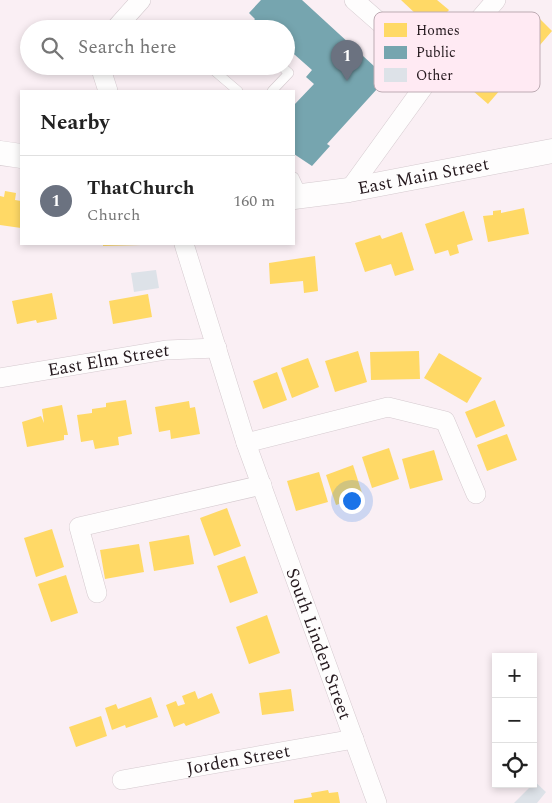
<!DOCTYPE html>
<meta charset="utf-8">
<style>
body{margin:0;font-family:Spectral,serif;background:#f6f6f6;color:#222}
.controls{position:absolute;right:15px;bottom:15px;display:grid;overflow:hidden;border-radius:0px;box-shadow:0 2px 8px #0003}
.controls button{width:45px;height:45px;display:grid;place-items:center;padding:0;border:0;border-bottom:1px solid #e0e0e0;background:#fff;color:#222;font:25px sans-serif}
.you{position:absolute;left:351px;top:500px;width:18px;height:18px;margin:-12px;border:4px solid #fff;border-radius:50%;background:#1a73e8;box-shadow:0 0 0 8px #1a73e833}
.badge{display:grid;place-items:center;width:32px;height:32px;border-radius:50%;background:#6f6368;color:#fff;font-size:16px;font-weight:700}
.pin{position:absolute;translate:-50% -41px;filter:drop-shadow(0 1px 2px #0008)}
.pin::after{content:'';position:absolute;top:26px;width:18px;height:15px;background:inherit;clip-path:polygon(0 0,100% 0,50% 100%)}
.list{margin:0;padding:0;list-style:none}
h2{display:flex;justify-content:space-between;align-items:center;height:65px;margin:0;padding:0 20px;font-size:21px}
h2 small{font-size:16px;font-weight:400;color:#767676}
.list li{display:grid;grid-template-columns:32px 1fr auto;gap:15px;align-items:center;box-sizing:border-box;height:90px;padding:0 20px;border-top:1px solid #e0e0e0}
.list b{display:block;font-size:19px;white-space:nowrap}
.list p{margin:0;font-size:16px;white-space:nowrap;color:#767676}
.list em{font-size:16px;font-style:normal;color:#767676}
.icon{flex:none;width:28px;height:28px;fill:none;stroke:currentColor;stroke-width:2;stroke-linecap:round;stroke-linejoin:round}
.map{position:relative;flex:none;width:552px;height:803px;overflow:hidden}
.search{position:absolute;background:#fff;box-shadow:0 2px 8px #0003;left:20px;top:20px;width:275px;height:55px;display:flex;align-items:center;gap:12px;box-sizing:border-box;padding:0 18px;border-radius:28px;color:#767676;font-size:19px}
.panel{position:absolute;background:#fff;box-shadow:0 2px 8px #0003;left:20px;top:90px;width:275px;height:155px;border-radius:0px}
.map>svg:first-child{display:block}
.homes{fill:#ffd966}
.public{fill:#76a5af}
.building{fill:#dde2e8}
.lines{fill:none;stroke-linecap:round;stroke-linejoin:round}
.service-casing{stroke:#d5cacf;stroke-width:10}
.minor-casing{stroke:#d5cacf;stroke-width:20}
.tertiary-casing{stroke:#d5cacf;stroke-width:25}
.service{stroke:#fefdfd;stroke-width:9}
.minor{stroke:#fefdfd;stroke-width:19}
.tertiary{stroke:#fefdfd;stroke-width:24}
.labels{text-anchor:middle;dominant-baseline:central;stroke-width:5;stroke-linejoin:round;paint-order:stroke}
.street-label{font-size:18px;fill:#24181d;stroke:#ffeaf3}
.key{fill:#ffeaf3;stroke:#bdabb3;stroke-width:1}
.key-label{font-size:14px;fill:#24181d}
</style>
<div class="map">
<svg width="552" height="803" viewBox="0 0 552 803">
<rect width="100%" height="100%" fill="#faeff4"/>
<g class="homes">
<path d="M401 0H437L449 10 432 29Z"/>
<path d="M534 13 552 31 528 59 505 39 523 19 526 22Z"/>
<path d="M494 58 513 75 488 104 465 84 483 64 486 67Z"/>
<path d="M5 191 16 193 15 200 21 201V228L0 225V196L4 197Z"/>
<path d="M524 208 529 234 488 242 483 216 493 215V211L501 210V213Z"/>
<path d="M464 211 473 240 457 245 459 253 450 256 448 250 435 254 425 224Z"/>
<path d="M402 232 414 270 395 276 391 264 365 272 355 243 380 235 382 239Z"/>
<path d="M103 244H141V245L103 246Z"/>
<path d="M315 256 318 291 304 293 303 281 270 284 269 263Z"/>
<path d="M52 293 57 319 37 323 36 320 17 324 12 301Z"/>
<path d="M148 294 152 317 113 324 109 301Z"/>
<path d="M358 351 367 382 335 392 325 361Z"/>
<path d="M419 351 420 379 371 380 370 352Z"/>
<path d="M439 353 482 378 467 403 424 378Z"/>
<path d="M308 358 319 387 292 398 281 368Z"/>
<path d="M277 372 287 400 263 409 253 381Z"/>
<path d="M126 400 132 434 118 437 119 445 95 449 93 440 81 442 77 415 92 413V409L106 407V403Z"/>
<path d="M495 400 505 426 476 438 465 412Z"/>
<path d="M189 401 190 408 195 407 200 434 171 439 170 430 159 432 155 407Z"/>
<path d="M62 405 68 435H64V440L27 447 22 422 41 416 44 423 42 409Z"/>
<path d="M507 434 517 460 487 471 477 445Z"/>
<path d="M389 448 399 479 372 488 362 457Z"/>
<path d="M434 450 443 480 410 489 402 459Z"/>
<path d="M353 465 363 496 336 505 326 475Z"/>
<path d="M319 472 328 502 296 511 287 481Z"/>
<path d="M227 508 241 546 214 556 200 518Z"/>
<path d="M52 529 64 567 36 577 24 538Z"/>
<path d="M189 535 194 564 154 571 149 542Z"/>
<path d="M139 544 144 572 105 579 100 550Z"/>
<path d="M245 556 258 593 230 603 217 566Z"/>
<path d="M66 575 78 613 51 622 38 584Z"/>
<path d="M267 615 280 653 249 664 236 627Z"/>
<path d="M291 689 294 711 262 715 259 693Z"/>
<path d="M195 691 198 699 212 693 220 713 186 726 184 723 174 727 166 705 176 701 178 706 185 704 182 696Z"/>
<path d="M151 697 158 717 126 728 125 725 112 730 105 708 116 704 118 709Z"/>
<path d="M101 716 107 736 76 747 69 727Z"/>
<path d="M328 790 329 793 338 792 340 803H294V800L312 797 311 793Z"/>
</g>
<path class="public" d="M261 0H302L387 78 327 144 330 146 312 166 294 154V105L314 84 306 77 312 70 286 47V29H266L263 26 260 29H254L250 25 255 19 249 13Z"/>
<g class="building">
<path d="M156 270 159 288 134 292 131 273Z"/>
<path d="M533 780 546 792 537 803H514L533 784Z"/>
</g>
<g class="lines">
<g class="service-casing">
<g id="service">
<path d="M213 66 211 68 238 91"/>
<path d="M272 91 289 73 281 66"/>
<path d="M294 177 302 194"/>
</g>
</g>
<g class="minor-casing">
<g id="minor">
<path d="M354 0 435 71"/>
<path d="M115 29 141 0"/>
<path d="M100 66 108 91"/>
<path d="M349 190 435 71 496 0"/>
<path id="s1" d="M184 244 246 443 377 803"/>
<path id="s2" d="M0 378 166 350 217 348"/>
<path d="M246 443 388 407 445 421 476 494"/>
<path d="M97 593 79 527 262 485"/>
<path id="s3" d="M122 780 354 739"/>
</g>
</g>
<g class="tertiary-casing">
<g id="tertiary">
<path d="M0 153 21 156"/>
<path id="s4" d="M294 197 349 190 552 151"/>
</g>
</g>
<use href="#service" class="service"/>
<use href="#minor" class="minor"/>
<use href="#tertiary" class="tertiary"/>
</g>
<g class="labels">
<g class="street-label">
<text stroke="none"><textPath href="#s4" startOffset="131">East Main Street</textPath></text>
<text stroke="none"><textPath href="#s2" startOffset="110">East Elm Street</textPath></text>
<text stroke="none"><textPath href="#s1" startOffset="422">South Linden Street</textPath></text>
<text stroke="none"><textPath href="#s3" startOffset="118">Jorden Street</textPath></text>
</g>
</g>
<rect x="374" y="12" width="166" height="80" rx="8" class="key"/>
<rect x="384" y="23" width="23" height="14" fill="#ffd966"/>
<rect x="384" y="46" width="23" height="13" fill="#76a5af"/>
<rect x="384" y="68" width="23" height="14" fill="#dde2e8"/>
<g class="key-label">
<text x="416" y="35">Homes</text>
<text x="416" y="57">Public</text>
<text x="416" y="80">Other</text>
</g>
</svg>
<div class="controls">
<button>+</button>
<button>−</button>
<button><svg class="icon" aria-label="locate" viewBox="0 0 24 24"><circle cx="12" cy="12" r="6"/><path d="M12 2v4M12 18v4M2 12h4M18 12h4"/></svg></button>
</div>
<div class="you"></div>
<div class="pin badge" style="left:347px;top:81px;background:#6b7280">1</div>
<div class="search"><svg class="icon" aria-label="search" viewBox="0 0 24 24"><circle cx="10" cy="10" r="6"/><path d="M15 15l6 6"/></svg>Search here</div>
<section class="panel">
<h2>Nearby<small></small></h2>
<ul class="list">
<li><span class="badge" style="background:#6b7280">1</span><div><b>ThatChurch</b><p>Church</p></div><em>160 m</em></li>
</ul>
</section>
</div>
